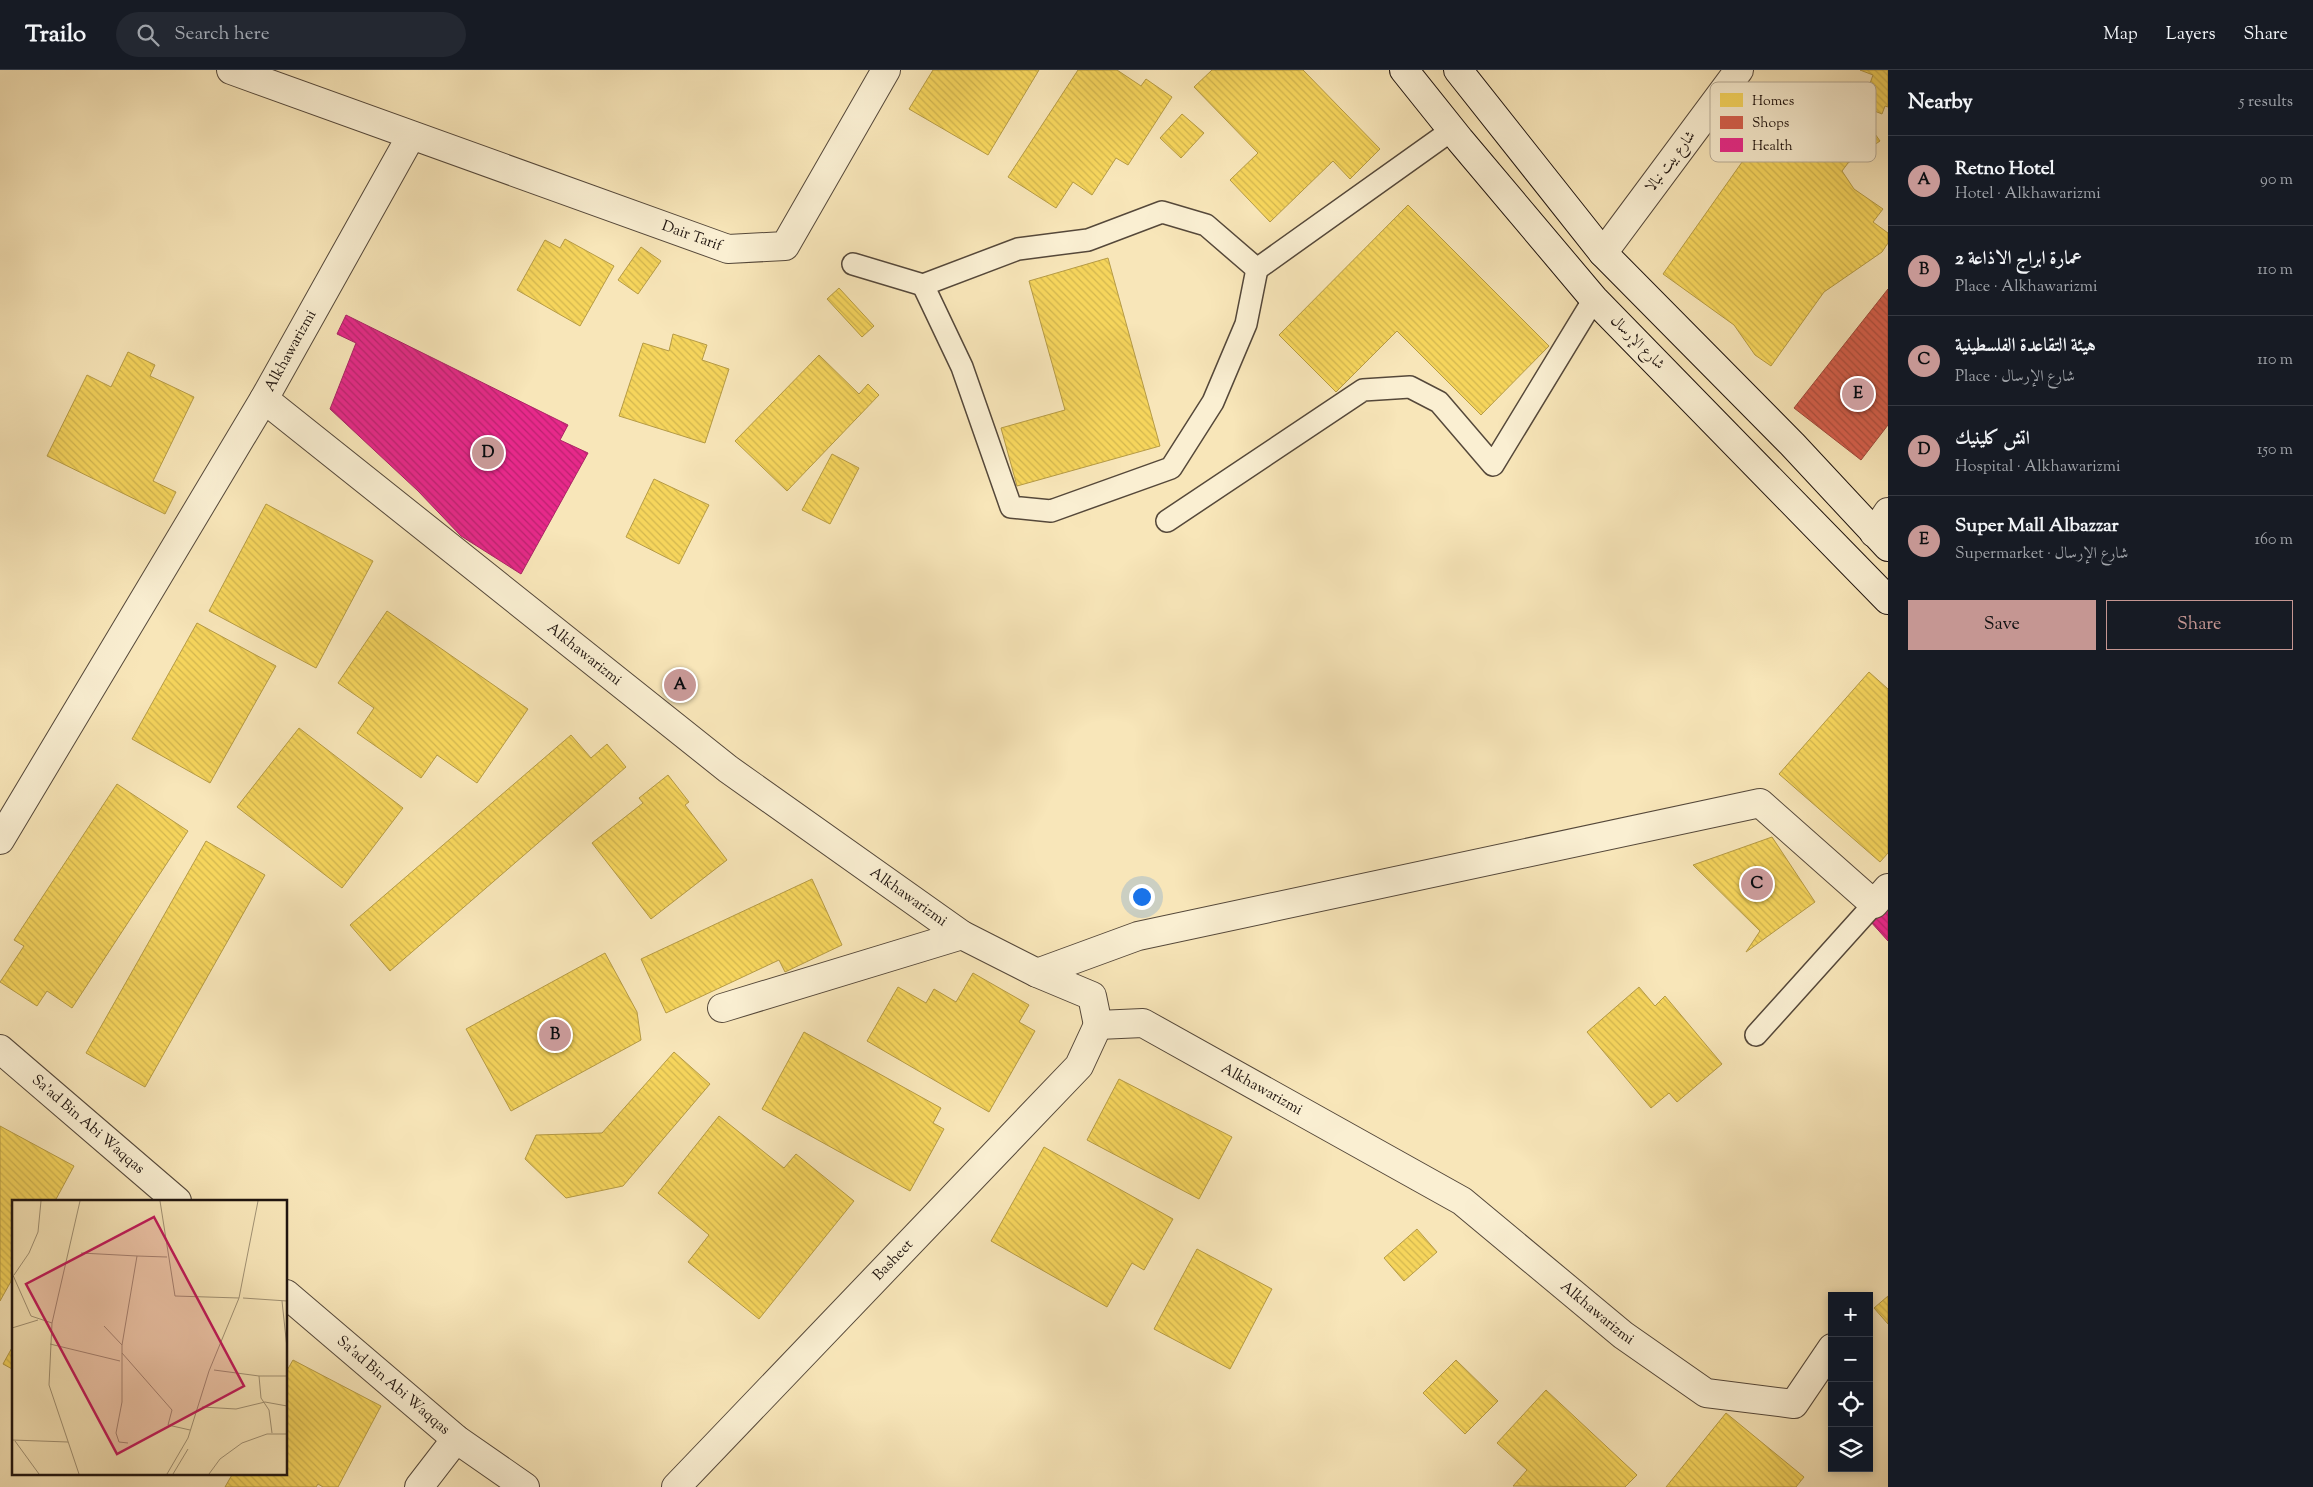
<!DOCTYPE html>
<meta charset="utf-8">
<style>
body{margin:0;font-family:"Sorts Mill Goudy",Amiri,serif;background:#242831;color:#f1f3f6}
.controls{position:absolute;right:15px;bottom:15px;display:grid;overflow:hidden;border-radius:0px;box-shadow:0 2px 8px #0003}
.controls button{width:45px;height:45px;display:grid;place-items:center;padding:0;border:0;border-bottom:1px solid #363941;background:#171b24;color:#f1f3f6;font:25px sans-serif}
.you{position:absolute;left:1141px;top:826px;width:18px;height:18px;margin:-12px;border:4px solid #fff;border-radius:50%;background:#1a73e8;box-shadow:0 0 0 8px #1a73e833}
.badge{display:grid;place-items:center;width:32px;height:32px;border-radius:50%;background:#c59692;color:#111;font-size:16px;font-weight:700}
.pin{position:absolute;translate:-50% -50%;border:2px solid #fff;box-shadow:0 1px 5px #0006}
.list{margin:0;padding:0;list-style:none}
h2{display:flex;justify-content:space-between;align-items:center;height:65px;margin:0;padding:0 20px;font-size:21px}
h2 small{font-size:16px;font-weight:400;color:#9ea1a6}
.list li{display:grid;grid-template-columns:32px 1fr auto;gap:15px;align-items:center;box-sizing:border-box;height:90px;padding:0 20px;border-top:1px solid #363941}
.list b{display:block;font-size:19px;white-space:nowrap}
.list p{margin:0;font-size:16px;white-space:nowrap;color:#9ea1a6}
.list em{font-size:16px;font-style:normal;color:#9ea1a6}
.actions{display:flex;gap:10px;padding:15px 20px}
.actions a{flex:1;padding:11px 0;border:1px solid #c59692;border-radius:0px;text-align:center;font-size:18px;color:#c59692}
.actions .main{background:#c59692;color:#111}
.icon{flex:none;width:28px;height:28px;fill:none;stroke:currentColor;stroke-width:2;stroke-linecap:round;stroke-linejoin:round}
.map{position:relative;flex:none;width:1888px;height:1417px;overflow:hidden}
header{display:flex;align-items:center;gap:30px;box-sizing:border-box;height:70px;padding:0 25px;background:#171b24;border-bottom:1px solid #363941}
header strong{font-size:24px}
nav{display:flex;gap:28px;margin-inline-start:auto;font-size:18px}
.search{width:350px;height:45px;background:#242831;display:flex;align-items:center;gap:12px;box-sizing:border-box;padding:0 18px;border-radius:28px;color:#9ea1a6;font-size:19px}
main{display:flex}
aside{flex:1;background:#171b24}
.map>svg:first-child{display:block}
.homes{fill:url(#homes-back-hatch);stroke:#b69b45}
.shops{fill:url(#shops-back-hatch);stroke:#9f493a}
.health{fill:url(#health-back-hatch);stroke:#ab2365}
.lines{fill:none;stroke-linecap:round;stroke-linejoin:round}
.lane-casing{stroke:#55483a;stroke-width:24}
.street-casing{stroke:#55483a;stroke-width:30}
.secondary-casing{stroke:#1f140f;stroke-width:30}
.lane{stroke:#faefd2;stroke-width:21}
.street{stroke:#faefd2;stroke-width:28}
.secondary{stroke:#faefd2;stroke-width:28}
.labels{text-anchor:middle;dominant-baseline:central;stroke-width:5;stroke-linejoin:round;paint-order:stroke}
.street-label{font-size:15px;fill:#1f140f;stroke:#faefd2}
.inset-road{fill:none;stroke:#a19275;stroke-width:1}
.view{fill:#c2185b;fill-opacity:0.15;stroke:#c2185b;stroke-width:2.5}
.inset-edge{fill:none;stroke:#1f140f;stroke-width:2.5}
.key{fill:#faefd2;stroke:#b8ad98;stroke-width:1}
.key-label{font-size:14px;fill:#1f140f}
</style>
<header>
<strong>Trailo</strong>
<div class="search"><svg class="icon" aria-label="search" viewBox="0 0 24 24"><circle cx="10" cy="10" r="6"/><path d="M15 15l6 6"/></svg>Search here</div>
<nav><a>Map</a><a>Layers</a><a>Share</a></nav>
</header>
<main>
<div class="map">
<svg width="1888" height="1417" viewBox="0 0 1888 1417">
<defs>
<pattern id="homes-back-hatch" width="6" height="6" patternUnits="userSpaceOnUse" patternTransform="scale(1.25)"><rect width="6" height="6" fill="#f6d55c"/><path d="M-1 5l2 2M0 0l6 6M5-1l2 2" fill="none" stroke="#d2b64f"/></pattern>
<pattern id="shops-back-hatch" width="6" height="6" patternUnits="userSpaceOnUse" patternTransform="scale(1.25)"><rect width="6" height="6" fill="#d6604d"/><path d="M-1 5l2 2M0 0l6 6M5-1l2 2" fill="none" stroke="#ad4e3e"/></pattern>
<pattern id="health-back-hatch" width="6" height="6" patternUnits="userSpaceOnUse" patternTransform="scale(1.25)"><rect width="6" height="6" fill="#e7298a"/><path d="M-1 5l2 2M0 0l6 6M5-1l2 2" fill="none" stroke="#bb226f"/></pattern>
</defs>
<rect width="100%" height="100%" fill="#f8e6b9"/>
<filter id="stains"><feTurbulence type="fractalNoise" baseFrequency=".004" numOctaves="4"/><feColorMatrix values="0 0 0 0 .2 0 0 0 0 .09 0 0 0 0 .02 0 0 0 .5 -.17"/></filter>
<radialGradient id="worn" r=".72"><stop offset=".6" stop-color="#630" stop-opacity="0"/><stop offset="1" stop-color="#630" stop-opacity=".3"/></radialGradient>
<g class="homes">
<path d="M933 0H1039L988 85 909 39Z"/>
<path d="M1078 0H1117L1141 16 1146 9 1172 27 1128 95 1116 88 1092 125 1073 112 1056 138 1008 107Z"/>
<path d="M1212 0H1303L1380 79 1350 109 1333 91 1270 152 1230 110 1258 83 1194 17Z"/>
<path d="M1860 0H1888V37L1885 36 1882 44 1862 36 1873 5Z"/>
<path d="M1810 19 1831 50 1854 34 1880 71 1848 93 1842 101 1854 119 1883 139 1873 152 1888 163V173L1882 182 1824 222 1771 296 1755 285 1734 255 1663 204 1752 78 1785 55 1777 42Z"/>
<path d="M1182 44 1204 63 1181 88 1160 68Z"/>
<path d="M1408 135 1549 276 1481 345 1397 261 1336 322 1279 265Z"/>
<path d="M565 169 614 196 580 256 517 220 545 170 560 178Z"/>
<path d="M641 177 661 191 638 224 618 210Z"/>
<path d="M1108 188 1160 376 1017 416 1001 358 1065 340 1029 211Z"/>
<path d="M839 218 874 256 862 267 827 229Z"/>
<path d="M673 264 707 275 702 290 729 299 705 373 619 346 643 273 669 281Z"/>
<path d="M128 282 155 295 150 306 194 327 153 411 176 422 165 444 47 386 87 305 111 317Z"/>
<path d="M819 285 859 324 868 314 879 325 787 421 735 371Z"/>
<path d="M832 384 859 398 830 454 802 440Z"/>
<path d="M654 409 709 435 679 494 626 467Z"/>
<path d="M266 434 373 491 316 598 209 541Z"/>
<path d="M387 541 528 639 477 713 437 685 421 708 357 663 374 638 338 613Z"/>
<path d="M197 553 276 596 210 713 132 669Z"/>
<path d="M1869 602 1888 619V783L1880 792 1779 704Z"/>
<path d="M299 658 403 738 342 818 237 737Z"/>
<path d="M571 665 591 688 607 674 626 697 390 901 350 855Z"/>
<path d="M668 705 689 732 685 735 727 790 651 849 592 773 643 733 639 728Z"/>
<path d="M117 714 188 761 72 938 47 921 37 936 0 912 24 876 14 870Z"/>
<path d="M1772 767 1815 832 1746 882 1760 861 1693 795Z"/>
<path d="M206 771 265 805 145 1017 86 983Z"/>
<path d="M812 809 842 875 785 902 779 890 666 943 641 889Z"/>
<path d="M605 883 637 942 641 970 511 1041 466 959Z"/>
<path d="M973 903 1029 935 1019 952 1035 961 989 1042 867 971 898 917 926 933 934 919 956 932Z"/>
<path d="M1639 917 1655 936 1665 926 1722 994 1677 1032 1669 1023 1651 1038 1587 962Z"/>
<path d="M804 962 941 1038 933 1053 944 1059 910 1121 762 1039Z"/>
<path d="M674 982 710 1014 623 1116 566 1128 525 1089 536 1065 602 1063Z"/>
<path d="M1119 1009 1232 1067 1199 1129 1087 1070Z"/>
<path d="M719 1046 784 1098 796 1084 854 1131 759 1249 688 1192 709 1165 658 1123Z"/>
<path d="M0 1056 74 1096 55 1131H14V1206L0 1231Z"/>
<path d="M1044 1077 1173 1149 1144 1200 1132 1193 1107 1237 991 1171Z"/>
<path d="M1417 1159 1437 1182 1404 1211 1384 1188Z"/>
<path d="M1197 1179 1272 1219 1230 1299 1154 1259Z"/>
<path d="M1888 1226V1254L1874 1238Z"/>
<path d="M14 1274V1300L3 1294Z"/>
<path d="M293 1290 381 1336 338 1417H323L318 1414 316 1417H225L233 1403H286V1302Z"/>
<path d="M1456 1290 1498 1331 1465 1364 1423 1323Z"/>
<path d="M1546 1320 1637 1405 1625 1417 1513 1416 1527 1400 1497 1373Z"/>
<path d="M1726 1343 1804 1407 1796 1417H1666Z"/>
</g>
<path class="shops" d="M1888 219V355L1861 390 1794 338Z"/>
<g class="health">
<path d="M346 245 568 355 560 370 588 383 521 504 461 466 418 421 330 339 356 273 337 264Z"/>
<path d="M1888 832V871L1870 851Z"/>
</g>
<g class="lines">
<g class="lane-casing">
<g id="lane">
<path d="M853 194 923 215 1018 179 1088 170 1162 142 1206 155 1257 199 1452 60"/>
<path d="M923 215 962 297 1011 437 1051 441 1171 398 1213 332 1246 254 1257 199"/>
<path d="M1167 451 1363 320 1410 317 1439 332 1493 395 1594 229"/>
<path d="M1756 965 1874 834"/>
</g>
</g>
<g class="street-casing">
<g id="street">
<path id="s1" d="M231 0 728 179 785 176 886 0"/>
<path id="s2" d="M411 66 264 329 728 699 962 865 1037 903 1092 926 1098 955"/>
<path d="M1603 183 1739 0"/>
<path d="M1874 463 1888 442"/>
<path d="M0 770 264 329"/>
<path d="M1037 903 1138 866 1760 733 1874 834 1888 818"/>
<path d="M722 938 962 865"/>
<path id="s3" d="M1098 955 1143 953 1462 1131 1623 1265 1706 1323 1794 1334 1832 1278"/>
<path id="s4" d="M0 979 177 1131"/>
<path id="s5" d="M286 1224 456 1369 525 1417"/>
<path d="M419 1417 456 1369"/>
<path id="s6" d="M676 1417 1079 996 1098 955"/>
</g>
</g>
<g class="secondary-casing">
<g id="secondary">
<path d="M1404 0 1460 70 1594 229 1888 530"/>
<path d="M1458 0 1603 183 1792 374 1888 477"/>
</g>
</g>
<use href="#lane" class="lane"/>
<use href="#street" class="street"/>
<use href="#secondary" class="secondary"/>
</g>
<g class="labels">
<g class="street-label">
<text transform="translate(1671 92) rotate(-53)">شارع بيت نبالا</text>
<text stroke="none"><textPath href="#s1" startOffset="490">Dair Tarif</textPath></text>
<text transform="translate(1637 273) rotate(45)">شارع الإرسال</text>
<text transform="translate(291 281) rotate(-61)">Alkhawarizmi</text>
<text stroke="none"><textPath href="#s2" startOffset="711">Alkhawarizmi</textPath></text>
<text stroke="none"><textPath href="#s2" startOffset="1116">Alkhawarizmi</textPath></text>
<text stroke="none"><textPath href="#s3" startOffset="181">Alkhawarizmi</textPath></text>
<text stroke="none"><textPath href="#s4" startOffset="116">Sa'ad Bin Abi Waqqas</textPath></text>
<text stroke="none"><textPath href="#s6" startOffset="314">Basheet</textPath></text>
<text stroke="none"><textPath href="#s3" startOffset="586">Alkhawarizmi</textPath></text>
<text stroke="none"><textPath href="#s5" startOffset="141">Sa'ad Bin Abi Waqqas</textPath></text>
</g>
</g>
<g transform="translate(12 1130)">
<rect width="275" height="275" fill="#f8e6b9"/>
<path class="inset-road" d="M148 1 163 96 227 98M69 53 125 56M0 73 19 116 40 123M2 75 17 53 26 32 29 1M231 98 275 101M270 101 275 148M92 126 110 145M0 128 26 120M38 144 108 161M110 153 160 210 156 225 178 230M202 170 247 176H275M247 176 249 198 257 210 260 233M190 207 224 209 253 202 275 206M0 240 56 242M3 241 27 274M116 243 107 242 104 233 110 202V145L125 56 155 57M67 274 37 185 40 123 68 1M155 274 176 238 197 171 227 98 246 1M161 274 176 249M197 274 208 259 230 243 255 234H275"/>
<path class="view" d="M142 17 232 186 105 254 14 84Z"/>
<rect width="275" height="275" class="inset-edge"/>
</g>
<rect x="1710" y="12" width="166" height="80" rx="8" class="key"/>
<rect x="1720" y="23" width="23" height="14" fill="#f6d55c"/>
<rect x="1720" y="46" width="23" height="13" fill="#d6604d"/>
<rect x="1720" y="68" width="23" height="14" fill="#e7298a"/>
<g class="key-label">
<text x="1752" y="35">Homes</text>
<text x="1752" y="57">Shops</text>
<text x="1752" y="80">Health</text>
</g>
<rect width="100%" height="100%" filter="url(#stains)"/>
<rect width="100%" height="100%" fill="url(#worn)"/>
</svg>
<div class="controls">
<button>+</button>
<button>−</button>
<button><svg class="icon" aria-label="locate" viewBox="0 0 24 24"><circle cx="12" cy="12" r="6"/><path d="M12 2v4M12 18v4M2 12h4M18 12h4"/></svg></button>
<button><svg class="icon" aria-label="layers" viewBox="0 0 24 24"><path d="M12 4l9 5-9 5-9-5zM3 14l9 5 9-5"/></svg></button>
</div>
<div class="you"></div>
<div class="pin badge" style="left:680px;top:615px">A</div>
<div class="pin badge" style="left:555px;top:965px">B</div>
<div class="pin badge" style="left:1757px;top:814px">C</div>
<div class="pin badge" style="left:488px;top:383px">D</div>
<div class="pin badge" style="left:1858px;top:324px">E</div>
</div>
<aside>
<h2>Nearby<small>5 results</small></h2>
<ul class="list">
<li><span class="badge">A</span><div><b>Retno Hotel</b><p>Hotel · Alkhawarizmi</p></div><em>90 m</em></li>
<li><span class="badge">B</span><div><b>عمارة ابراج الاذاعة 2</b><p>Place · Alkhawarizmi</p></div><em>110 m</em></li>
<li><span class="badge">C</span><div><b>هيئة التقاعدة الفلسطينية</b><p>Place · شارع الإرسال</p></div><em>110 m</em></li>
<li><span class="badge">D</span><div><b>اتش كلينيك</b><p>Hospital · Alkhawarizmi</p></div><em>150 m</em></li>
<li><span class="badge">E</span><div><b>Super Mall Albazzar</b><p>Supermarket · شارع الإرسال</p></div><em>160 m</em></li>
</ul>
<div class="actions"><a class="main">Save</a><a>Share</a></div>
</aside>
</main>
